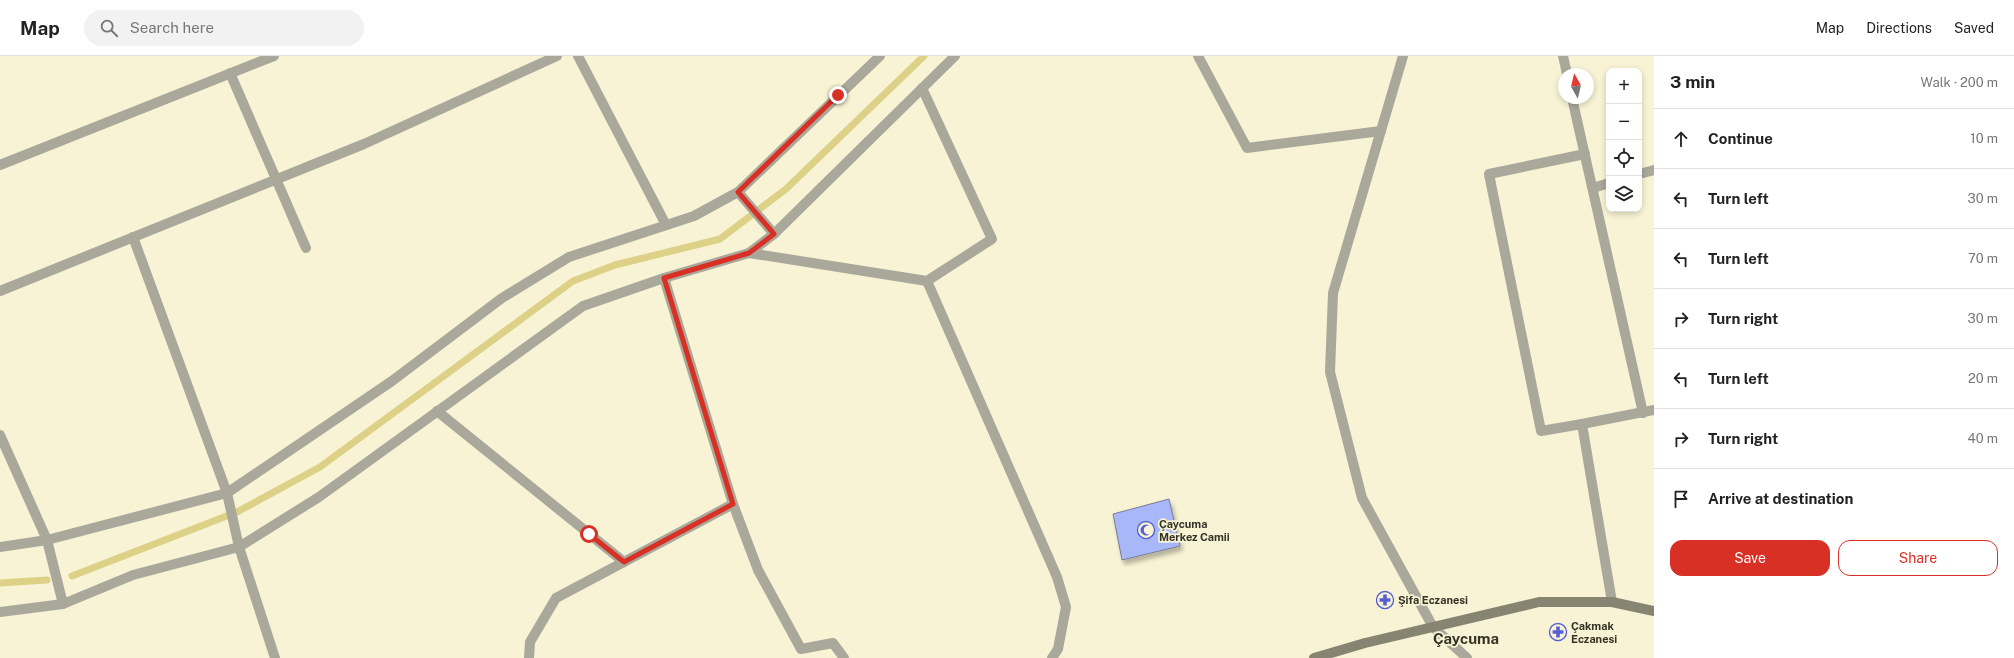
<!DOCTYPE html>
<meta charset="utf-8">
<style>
body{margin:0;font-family:"Public Sans",sans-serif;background:#f2f2f2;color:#222}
.controls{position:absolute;right:12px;top:12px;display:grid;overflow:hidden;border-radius:8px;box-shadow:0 2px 6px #0003}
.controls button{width:36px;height:36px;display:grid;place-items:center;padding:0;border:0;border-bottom:1px solid #e0e0e0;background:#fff;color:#222;font:20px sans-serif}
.compass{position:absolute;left:1558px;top:12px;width:36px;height:36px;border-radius:50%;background:#fff;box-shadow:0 2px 6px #0003;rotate:352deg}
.stop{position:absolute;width:12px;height:12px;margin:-9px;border:3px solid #d93025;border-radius:50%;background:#fff}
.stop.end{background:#d93025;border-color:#fff;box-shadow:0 1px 4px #0008}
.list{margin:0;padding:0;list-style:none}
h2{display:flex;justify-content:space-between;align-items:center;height:52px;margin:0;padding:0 16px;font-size:17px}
h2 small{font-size:13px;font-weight:400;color:#767676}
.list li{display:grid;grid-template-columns:26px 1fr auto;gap:12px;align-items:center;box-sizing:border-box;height:60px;padding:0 16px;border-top:1px solid #e0e0e0}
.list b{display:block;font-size:15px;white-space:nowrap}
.list em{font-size:13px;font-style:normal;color:#767676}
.actions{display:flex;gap:8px;padding:12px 16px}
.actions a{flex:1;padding:9px 0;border:1px solid #d93025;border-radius:12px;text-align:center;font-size:14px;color:#d93025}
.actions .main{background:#d93025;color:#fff}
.icon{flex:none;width:22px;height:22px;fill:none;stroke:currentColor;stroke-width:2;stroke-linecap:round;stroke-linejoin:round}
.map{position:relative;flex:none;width:1654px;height:602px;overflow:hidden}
header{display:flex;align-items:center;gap:24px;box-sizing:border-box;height:56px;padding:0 20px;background:#fff;border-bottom:1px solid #e0e0e0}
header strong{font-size:19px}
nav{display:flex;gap:22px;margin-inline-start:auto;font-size:14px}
.search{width:280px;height:36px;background:#f2f2f2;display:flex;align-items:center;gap:10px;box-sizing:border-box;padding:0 14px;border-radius:22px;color:#767676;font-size:15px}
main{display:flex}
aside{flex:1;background:#fff}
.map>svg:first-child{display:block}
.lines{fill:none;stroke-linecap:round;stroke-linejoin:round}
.stream{stroke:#dcd187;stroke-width:7}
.building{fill:#a8b7f8;stroke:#757c96;filter:url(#shadow)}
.service{stroke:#a9a89b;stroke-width:10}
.minor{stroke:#a9a89b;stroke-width:10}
.tertiary{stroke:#a9a89b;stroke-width:10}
.secondary{stroke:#878471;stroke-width:10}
.route{stroke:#d93025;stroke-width:5}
.labels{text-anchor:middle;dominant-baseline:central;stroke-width:3.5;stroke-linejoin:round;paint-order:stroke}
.poi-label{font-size:11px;font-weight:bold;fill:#353327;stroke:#f8f3d4;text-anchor:start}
.district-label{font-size:15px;font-weight:bold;fill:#353327;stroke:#f8f3d4}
</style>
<header>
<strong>Map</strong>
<div class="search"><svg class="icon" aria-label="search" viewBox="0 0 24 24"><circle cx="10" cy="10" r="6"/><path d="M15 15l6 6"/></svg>Search here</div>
<nav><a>Map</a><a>Directions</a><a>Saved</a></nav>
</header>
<main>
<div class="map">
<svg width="1654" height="602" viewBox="0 0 1654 602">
<defs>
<filter id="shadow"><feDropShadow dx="2.5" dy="4.5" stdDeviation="2" flood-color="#0004"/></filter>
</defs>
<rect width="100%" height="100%" fill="#f8f3d4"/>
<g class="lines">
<g class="stream">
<path d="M72 520 237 456 320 411 573 225 615 209 720 183 786 133 924 0"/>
<path d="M0 527 47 524"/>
</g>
</g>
<path class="building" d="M1169 443 1180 490 1122 504 1113 458Z"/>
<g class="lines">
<g class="service">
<path d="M1563 0 1567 18"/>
<path d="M1572 42 1643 357"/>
<path d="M1582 368 1541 375 1489 118 1585 98"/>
<path d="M1612 546 1582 368 1654 354"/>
</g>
<g class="minor">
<path d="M578 0 666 169"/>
<path d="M1198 0 1247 92 1381 75"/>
<path d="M230 17 306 192"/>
<path d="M0 109 274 0"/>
<path d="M1639 118 1654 114"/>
<path d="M1593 132 1609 127"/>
<path d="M738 136 774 178"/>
<path d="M133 181 227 437 239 491 275 602"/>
<path d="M749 197 927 225 992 183 922 32"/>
<path d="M664 222 733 448 758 514 801 593 833 587 844 602"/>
<path d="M927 225 1057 521 1066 551 1058 593 1052 602"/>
<path d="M0 235 364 88 557 0"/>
<path d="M437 355 624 506"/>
<path d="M0 379 47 484 63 548"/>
<path d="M0 491 47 484 227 437 392 325 502 242 569 201 694 160 738 136 880 0"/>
<path d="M529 602 530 586 556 542 733 448"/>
</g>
<g class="tertiary">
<path d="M1403 0 1333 237 1330 316 1362 442 1433 571 1467 602"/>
<path d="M0 556 63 548 133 519 239 491 319 441 583 250 664 222 749 197 774 178 955 0"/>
</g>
<path class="secondary" d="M1314 602 1365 587 1539 546H1612L1654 555"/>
</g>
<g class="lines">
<path class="route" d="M589 478 624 506 733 448 664 222 749 197 774 178 738 136 838 39"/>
</g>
<defs>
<g id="mosque-ring" transform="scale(0.9)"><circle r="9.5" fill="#f8f3d4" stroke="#5460d6" stroke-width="1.5"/><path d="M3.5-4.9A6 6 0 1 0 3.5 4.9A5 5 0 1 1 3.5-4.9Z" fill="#5460d6"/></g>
<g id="pharmacy-ring" transform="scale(0.9)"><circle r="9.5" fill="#f8f3d4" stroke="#5460d6" stroke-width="1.5"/><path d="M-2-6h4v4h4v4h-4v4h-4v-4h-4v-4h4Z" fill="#5460d6"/></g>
</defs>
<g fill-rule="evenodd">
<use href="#mosque-ring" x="1146" y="474"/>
<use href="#pharmacy-ring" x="1385" y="544"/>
<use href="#pharmacy-ring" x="1558" y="576"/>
</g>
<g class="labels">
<g class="poi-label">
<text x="1159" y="468">Çaycuma<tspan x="1159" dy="13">Merkez Camii</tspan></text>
<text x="1398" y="544">Şifa Eczanesi</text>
<text x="1571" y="570">Çakmak<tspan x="1571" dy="13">Eczanesi</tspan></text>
</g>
<g class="district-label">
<text x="1466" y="582">Çaycuma</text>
</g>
</g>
</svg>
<div class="controls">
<button>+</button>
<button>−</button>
<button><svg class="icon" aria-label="locate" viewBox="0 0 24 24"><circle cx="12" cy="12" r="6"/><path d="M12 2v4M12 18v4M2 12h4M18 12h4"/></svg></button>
<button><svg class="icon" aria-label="layers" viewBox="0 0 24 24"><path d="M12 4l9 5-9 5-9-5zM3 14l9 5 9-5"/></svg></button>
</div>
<svg class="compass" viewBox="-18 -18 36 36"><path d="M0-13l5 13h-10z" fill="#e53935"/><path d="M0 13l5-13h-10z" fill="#767676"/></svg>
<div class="stop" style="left:589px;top:478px"></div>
<div class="stop end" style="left:838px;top:39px"></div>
</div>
<aside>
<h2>3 min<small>Walk · 200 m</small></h2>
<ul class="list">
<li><svg class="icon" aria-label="ahead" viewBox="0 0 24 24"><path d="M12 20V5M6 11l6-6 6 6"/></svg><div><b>Continue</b></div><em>10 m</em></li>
<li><svg class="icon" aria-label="left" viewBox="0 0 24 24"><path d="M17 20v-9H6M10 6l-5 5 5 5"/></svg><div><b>Turn left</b></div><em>30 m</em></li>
<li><svg class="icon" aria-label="left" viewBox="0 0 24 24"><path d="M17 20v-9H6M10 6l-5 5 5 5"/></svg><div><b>Turn left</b></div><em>70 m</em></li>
<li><svg class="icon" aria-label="right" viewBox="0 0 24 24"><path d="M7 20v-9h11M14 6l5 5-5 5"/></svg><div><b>Turn right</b></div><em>30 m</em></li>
<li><svg class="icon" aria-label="left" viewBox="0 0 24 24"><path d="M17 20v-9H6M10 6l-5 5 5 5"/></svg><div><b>Turn left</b></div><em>20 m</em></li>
<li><svg class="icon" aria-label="right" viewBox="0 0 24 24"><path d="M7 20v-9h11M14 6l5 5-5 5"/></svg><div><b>Turn right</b></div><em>40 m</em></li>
<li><svg class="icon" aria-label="arrive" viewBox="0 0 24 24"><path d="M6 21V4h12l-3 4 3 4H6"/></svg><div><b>Arrive at destination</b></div></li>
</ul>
<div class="actions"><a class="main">Save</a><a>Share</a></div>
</aside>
</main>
